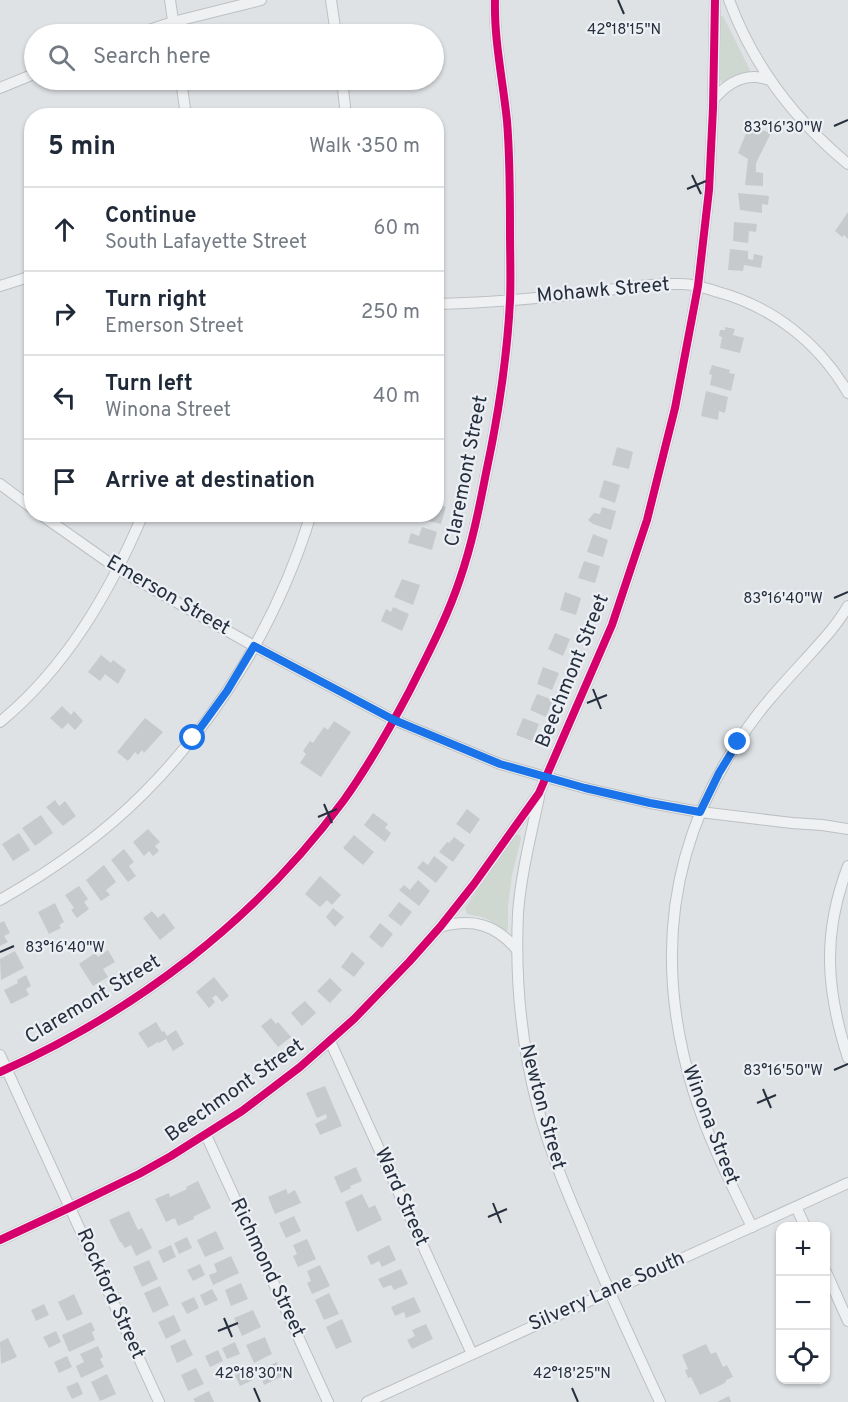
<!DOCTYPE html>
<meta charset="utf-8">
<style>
body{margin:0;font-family:Overpass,sans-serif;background:#f2f2f3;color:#1f2937}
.controls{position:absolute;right:18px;bottom:18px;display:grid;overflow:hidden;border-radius:12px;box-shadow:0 2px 4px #0004}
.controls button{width:54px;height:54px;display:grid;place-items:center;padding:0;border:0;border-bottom:2px solid #e0e1e3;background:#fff;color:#1f2937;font:30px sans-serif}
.stop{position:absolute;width:18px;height:18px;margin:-14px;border:4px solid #1a73e8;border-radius:50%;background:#fff}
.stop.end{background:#1a73e8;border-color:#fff;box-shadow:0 2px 6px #0008}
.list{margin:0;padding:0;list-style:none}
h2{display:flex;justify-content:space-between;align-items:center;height:78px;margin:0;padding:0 24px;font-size:26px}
h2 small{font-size:20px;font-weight:400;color:#747a83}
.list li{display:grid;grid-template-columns:39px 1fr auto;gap:18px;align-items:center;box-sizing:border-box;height:84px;padding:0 24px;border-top:2px solid #e0e1e3}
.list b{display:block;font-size:22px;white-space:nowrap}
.list p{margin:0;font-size:20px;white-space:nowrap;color:#747a83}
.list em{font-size:20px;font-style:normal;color:#747a83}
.icon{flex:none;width:33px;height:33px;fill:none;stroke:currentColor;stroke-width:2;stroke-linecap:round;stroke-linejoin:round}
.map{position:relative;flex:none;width:848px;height:1402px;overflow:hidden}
.search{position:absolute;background:#fff;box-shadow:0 2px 4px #0004;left:24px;top:24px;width:420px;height:66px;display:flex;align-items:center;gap:15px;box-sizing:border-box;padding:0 21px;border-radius:33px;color:#747a83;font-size:22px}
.panel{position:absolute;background:#fff;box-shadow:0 2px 4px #0004;left:24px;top:108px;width:420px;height:414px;border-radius:24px}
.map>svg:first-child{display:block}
.green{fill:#cfd8d0}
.building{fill:#c7cacd}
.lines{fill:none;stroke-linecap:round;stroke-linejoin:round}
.street-casing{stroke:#bdc0c3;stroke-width:12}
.street{stroke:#eef0f1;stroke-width:10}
.cycleway-casing{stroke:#eceff4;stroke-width:11}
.cycleway{stroke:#d6006c;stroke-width:8}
.route{stroke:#1a73e8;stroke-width:8}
.ticks{fill:none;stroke:#262f3d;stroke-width:2}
.labels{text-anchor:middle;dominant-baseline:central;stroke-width:4.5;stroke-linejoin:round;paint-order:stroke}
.street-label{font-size:20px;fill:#262f3d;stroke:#eceff4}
.ticks-label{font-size:15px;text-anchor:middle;fill:#262f3d;stroke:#eceff4;stroke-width:4.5;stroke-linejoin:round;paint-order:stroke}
</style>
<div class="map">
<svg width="848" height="1402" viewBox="0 0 848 1402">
<rect width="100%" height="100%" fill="#dfe2e5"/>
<g class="green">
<path d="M720 16H723L750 70 749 73 724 83 721 82 720 80Z"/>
<path d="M516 835H520L521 839 512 875 508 907V930L505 931 489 920 482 917 467 914 465 908 512 838Z"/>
</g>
<g class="building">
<path d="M749 126 771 133 756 163V172L763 173V186L745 185 748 159 738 153Z"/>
<path d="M738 193 769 196 768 205 762 204V213L740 210Z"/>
<path d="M848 212V239L844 235 842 237 835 231Z"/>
<path d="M734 222 757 224 756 232 749 231 748 243 733 241Z"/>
<path d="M730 249 748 251V259L753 260 754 254 763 256 761 268 744 265 743 271 728 270Z"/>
<path d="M725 327 735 329 733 335 744 338 740 353 720 348 722 337 719 336 720 330H725Z"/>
<path d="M712 365 730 370 729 373 735 374 731 391 710 385 712 375 709 374Z"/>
<path d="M706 391 728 397 725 413 719 411 718 420 701 416Z"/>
<path d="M617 447 633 452 629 469 612 465Z"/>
<path d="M604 480 620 485 615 503 599 497Z"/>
<path d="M436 504 446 507 441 524 417 518 418 514H436Z"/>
<path d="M602 507 616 511 611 530 593 524 588 520 594 513 600 514Z"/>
<path d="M422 527 437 532 432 550 408 543 411 533 419 536Z"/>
<path d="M593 534 608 540 603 557 587 552Z"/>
<path d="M584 561 600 566 595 583 578 578Z"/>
<path d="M402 579 420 585 413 605 394 597Z"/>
<path d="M565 592 581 598 576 615 560 610Z"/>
<path d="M393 607 409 614 402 631 381 621 386 609 391 612Z"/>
<path d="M555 633 570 639 563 656 548 649Z"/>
<path d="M101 655 111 663 113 660 126 670 118 684 105 674 100 681 88 672Z"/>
<path d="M543 667 559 673 552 690 537 684Z"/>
<path d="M537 694 553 700 546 717 530 710Z"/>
<path d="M62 706 71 715 74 711 83 721 75 730 68 723 62 729 50 718Z"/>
<path d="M145 718 163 732 144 753 142 750 138 755 135 752 128 761 117 752Z"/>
<path d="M523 718 539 724 532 741 516 735Z"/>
<path d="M334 721 351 732 321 777 300 763 306 754 303 751 310 741 313 743 324 727 328 730Z"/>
<path d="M55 800 59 806 65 801 76 816 63 826 46 807Z"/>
<path d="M467 809 480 819 470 834 456 824Z"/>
<path d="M373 813 388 824 385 828 391 833 385 842 364 825Z"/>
<path d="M41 815 53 833 35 846 22 828Z"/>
<path d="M148 829 160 842 155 846 159 851 153 856 149 851 144 856 133 842Z"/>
<path d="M19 833 30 850 13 861 2 844Z"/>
<path d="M354 835 374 852 363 865 343 848Z"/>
<path d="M454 837 465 845 453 862 439 852 447 842 449 843Z"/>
<path d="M124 849 134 862 129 866 136 876 128 882 111 860Z"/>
<path d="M434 856 448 867 436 883 417 868 423 861 428 865Z"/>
<path d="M104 865 116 882 106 890 110 895 101 901 86 880Z"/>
<path d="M320 876 341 895 332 905 327 900 320 907 305 894Z"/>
<path d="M418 880 430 891 419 906 399 890 404 885 410 890Z"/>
<path d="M79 886 88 899 84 902 89 909 77 918 71 910 74 908 65 895Z"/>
<path d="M399 902 412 912 401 926 388 916Z"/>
<path d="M55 903 64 922 59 925 61 928 49 934 38 912Z"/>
<path d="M333 908 344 917 335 927 326 917Z"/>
<path d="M152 911 158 918 164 913 175 928 160 940 143 918Z"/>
<path d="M4 921 10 933 4 936 8 942 0 946V923Z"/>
<path d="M380 923 393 934 382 948 369 937Z"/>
<path d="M108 950 115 962 103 969 108 977 93 986 79 964 95 953 98 957Z"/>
<path d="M15 951 24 968 1 980 0 959Z"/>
<path d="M352 952 365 963 354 977 341 967Z"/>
<path d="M26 975 31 986 26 989 29 995 11 1004 4 990 18 983 17 980Z"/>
<path d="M214 977 229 996 222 1002 216 995 212 998 215 1002 209 1008 196 992Z"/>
<path d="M330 978 342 990 330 1003 317 991Z"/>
<path d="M305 1001 316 1013 302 1026 291 1013Z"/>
<path d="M271 1018 276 1024 278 1022 291 1037 278 1047 261 1026Z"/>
<path d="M156 1022 162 1032 164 1031 167 1036 176 1030 184 1044 173 1051 166 1039 159 1043 158 1042 148 1048 138 1033Z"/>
<path d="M325 1086 342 1126 320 1135 315 1124 327 1118 326 1114 317 1118 306 1093Z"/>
<path d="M356 1167 362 1181 350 1186 351 1188 341 1193 334 1177Z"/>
<path d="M198 1181 211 1208 193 1217 194 1219 178 1226 175 1218 166 1222 155 1199 169 1193 170 1197 187 1189 186 1187Z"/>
<path d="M286 1189 288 1194 295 1190 301 1203 275 1214 268 1197Z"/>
<path d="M362 1194 369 1208 375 1205 382 1220 357 1232 345 1202Z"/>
<path d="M129 1211 138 1230 142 1228 152 1248 136 1256 131 1245 125 1248 121 1242H120L109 1220Z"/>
<path d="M294 1216 301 1231 286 1238 279 1223Z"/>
<path d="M216 1231 224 1249 205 1257 197 1240Z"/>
<path d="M187 1237 192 1248 179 1254 174 1243Z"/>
<path d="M307 1239 316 1259 298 1267 293 1256 297 1254 293 1245Z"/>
<path d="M171 1245 176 1257 163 1263 158 1251Z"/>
<path d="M389 1245 396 1260 382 1267 379 1261 371 1265 367 1256Z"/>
<path d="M231 1256 239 1273 213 1285 209 1275 217 1272 214 1264Z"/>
<path d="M149 1260 158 1279 142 1287 133 1267Z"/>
<path d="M200 1264 205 1275 193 1281 187 1270Z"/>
<path d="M320 1265 330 1286 312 1294 307 1283 311 1281 307 1271Z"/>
<path d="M401 1269 408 1284 394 1290 391 1285 383 1288 378 1279Z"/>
<path d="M241 1283 248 1299 231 1306 225 1290Z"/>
<path d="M160 1286 169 1305 153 1313 144 1293Z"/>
<path d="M212 1289 218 1300 205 1306 200 1295Z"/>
<path d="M329 1293 339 1314 324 1320 315 1300Z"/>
<path d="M74 1294 83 1314 67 1321 58 1302Z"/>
<path d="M194 1297 199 1308 187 1314 181 1303Z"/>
<path d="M414 1297 421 1312 406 1318 404 1312 395 1316 391 1307Z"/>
<path d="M44 1304 49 1315 36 1321 31 1310Z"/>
<path d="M253 1310 261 1327 242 1336 234 1318Z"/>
<path d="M174 1315 181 1331 166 1339 158 1322Z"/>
<path d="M342 1319 352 1342 336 1349 326 1327Z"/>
<path d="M91 1322 95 1330 92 1332 95 1340 69 1352 62 1335Z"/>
<path d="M426 1324 433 1339 412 1349 407 1340 415 1336 412 1330Z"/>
<path d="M56 1331 61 1342 49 1348 43 1337Z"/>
<path d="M265 1337 272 1354 254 1363 246 1345Z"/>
<path d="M8 1338 17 1357 1 1364 0 1342Z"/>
<path d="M185 1339 193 1355 177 1363 170 1346Z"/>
<path d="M235 1342 240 1354 227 1359 222 1348Z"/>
<path d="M706 1344 711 1354 716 1352 723 1367 727 1365 733 1377 726 1380V1382L721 1385 700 1395 691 1377 688 1378 685 1370 688 1369 682 1355Z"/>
<path d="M98 1346 103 1357 100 1359 104 1367 81 1378 76 1366 84 1362 80 1354Z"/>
<path d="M218 1350 223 1361 210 1367 205 1356Z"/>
<path d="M67 1356 72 1367 59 1373 54 1362Z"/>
<path d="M277 1362 283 1376 264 1385 261 1377 266 1375 263 1368Z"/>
<path d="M196 1368 204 1384 188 1391 181 1375Z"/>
<path d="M248 1369 253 1380 240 1386 235 1375Z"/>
<path d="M107 1374 116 1394 100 1401 91 1382Z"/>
<path d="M78 1382 83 1394 72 1399 66 1387Z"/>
<path d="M209 1391 214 1402H195L193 1399Z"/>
<path d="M729 1396 731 1402H717Z"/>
</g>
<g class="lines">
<g class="street-casing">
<g id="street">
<path d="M170 0 175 34"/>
<path d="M331 0 336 34"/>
<path d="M729 0C753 65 795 120 848 164"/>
<path d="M137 34 173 22 261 0"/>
<path d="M181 80 186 116"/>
<path d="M342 80 346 116"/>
<path d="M0 88 34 74"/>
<path d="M714 99C724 87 739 76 756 77 760 77 766 79 770 80"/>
<path d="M0 286 32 276"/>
<path d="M436 304C484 303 531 299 578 294 613 290 647 283 682 284 694 284 706 288 718 292 773 307 819 343 848 393"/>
<path d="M0 484 32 508"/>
<path d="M40 514 118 569 254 646 394 720 500 764 585 788 650 803 700 812 792 823 822 825 848 829"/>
<path d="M0 722C66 668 110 592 143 514"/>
<path d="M539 797C531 835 521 874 518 913 515 979 521 1044 538 1108 549 1149 565 1188 582 1227 606 1286 633 1344 660 1402"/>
<path d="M848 866C822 934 826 990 848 1058"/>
<path d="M0 900C51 871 101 836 143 794 220 717 279 619 311 514"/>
<path d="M440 927C472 918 496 924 517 950"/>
<path d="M330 1041 472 1354"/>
<path d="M0 1055 159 1402"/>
<path d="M0 1072C135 1012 256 920 344 800 369 765 390 728 410 690 428 654 447 618 460 579 472 544 479 509 486 473 498 417 507 359 510 301 511 278 510 254 510 231 510 194 510 157 507 121 503 81 494 41 495 0"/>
<path d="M206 1135 328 1402"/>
<path d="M796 1207 805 1226"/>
<path d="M752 1227C731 1184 707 1136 693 1090 655 966 667 848 740 739 758 711 780 687 803 662 819 644 836 627 848 606"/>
<path d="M0 1240 71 1207 139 1174 171 1156 242 1111 300 1067 354 1019 409 962 440 927 474 884 539 793 612 625 647 520 675 408 698 286 709 190 713 108 715 0"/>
<path d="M826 1272 848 1321"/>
<path d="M367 1402 848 1183"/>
</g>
</g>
<use href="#street" class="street"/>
<g class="cycleway-casing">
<g id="cycleway">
<path d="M0 1072C135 1012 256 920 344 800 369 765 390 728 410 690 428 654 447 618 460 579 472 544 479 509 486 473 498 417 507 359 510 301 511 278 510 254 510 231 510 194 510 157 507 121 503 81 494 41 495 0"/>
<path d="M0 1240 71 1207 139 1174 171 1156 242 1111 300 1067 354 1019 409 962 440 927 474 884 539 793 612 625 647 520 675 408 698 286 709 190 713 108 715 0"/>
</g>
</g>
<use href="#cycleway" class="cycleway"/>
</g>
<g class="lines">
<path class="route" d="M193 738 227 691 254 646 394 720 500 764 585 788 650 803 700 812 719 773 738 742"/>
</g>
<path class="ticks" d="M618 0 624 14M834 126 848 120M692 175 701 194M687 189 706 181M834 598 848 592M593 689 601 709M587 703 607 695M324 804 332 823M318 817 337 809M0 952 14 946M834 1070 848 1064M763 1089 771 1108M757 1103 776 1095M493 1203 501 1223M488 1217 507 1209M224 1318 232 1337M218 1331 238 1323M254 1388 260 1402M572 1388 578 1402"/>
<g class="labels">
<g class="street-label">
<text transform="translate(603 291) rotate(-5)">Mohawk Street</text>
<text transform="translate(467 471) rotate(-79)">Claremont Street</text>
<text transform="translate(168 596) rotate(30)">Emerson Street</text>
<text transform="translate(573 671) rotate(-68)">Beechmont Street</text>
<text transform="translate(93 1000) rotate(-31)">Claremont Street</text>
<text transform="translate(235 1091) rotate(-35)">Beechmont Street</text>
<text transform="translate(542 1107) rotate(75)">Newton Street</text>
<text transform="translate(710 1125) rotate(69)">Winona Street</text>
<text transform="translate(401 1197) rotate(66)">Ward Street</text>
<text transform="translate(267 1268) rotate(65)">Richmond Street</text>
<text transform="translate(607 1292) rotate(-24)">Silvery Lane South</text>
<text transform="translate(110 1294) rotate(66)">Rockford Street</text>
</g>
</g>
<g class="ticks-label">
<text x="624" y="34">42°18'15"N</text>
<text x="783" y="132">83°16'30"W</text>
<text x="783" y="603">83°16'40"W</text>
<text x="65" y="952">83°16'40"W</text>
<text x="783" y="1075">83°16'50"W</text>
<text x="254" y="1378">42°18'30"N</text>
<text x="572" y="1378">42°18'25"N</text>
</g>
</svg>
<div class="controls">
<button>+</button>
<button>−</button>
<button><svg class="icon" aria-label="locate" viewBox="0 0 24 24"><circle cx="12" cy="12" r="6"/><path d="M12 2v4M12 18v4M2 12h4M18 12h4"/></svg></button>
</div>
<div class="stop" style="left:193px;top:738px"></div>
<div class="stop end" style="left:738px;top:742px"></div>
<div class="search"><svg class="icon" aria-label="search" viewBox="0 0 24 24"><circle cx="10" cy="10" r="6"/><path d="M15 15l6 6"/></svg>Search here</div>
<section class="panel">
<h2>5 min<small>Walk · 350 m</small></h2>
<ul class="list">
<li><svg class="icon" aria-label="ahead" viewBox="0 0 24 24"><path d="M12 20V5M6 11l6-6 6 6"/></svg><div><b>Continue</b><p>South Lafayette Street</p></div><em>60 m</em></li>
<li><svg class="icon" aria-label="right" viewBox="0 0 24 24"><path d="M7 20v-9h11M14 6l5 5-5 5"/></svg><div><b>Turn right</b><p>Emerson Street</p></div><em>250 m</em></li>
<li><svg class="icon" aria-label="left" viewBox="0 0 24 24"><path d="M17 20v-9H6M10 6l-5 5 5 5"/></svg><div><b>Turn left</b><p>Winona Street</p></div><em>40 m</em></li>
<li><svg class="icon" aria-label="arrive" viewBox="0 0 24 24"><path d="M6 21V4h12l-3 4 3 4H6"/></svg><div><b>Arrive at destination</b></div></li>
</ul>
</section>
</div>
